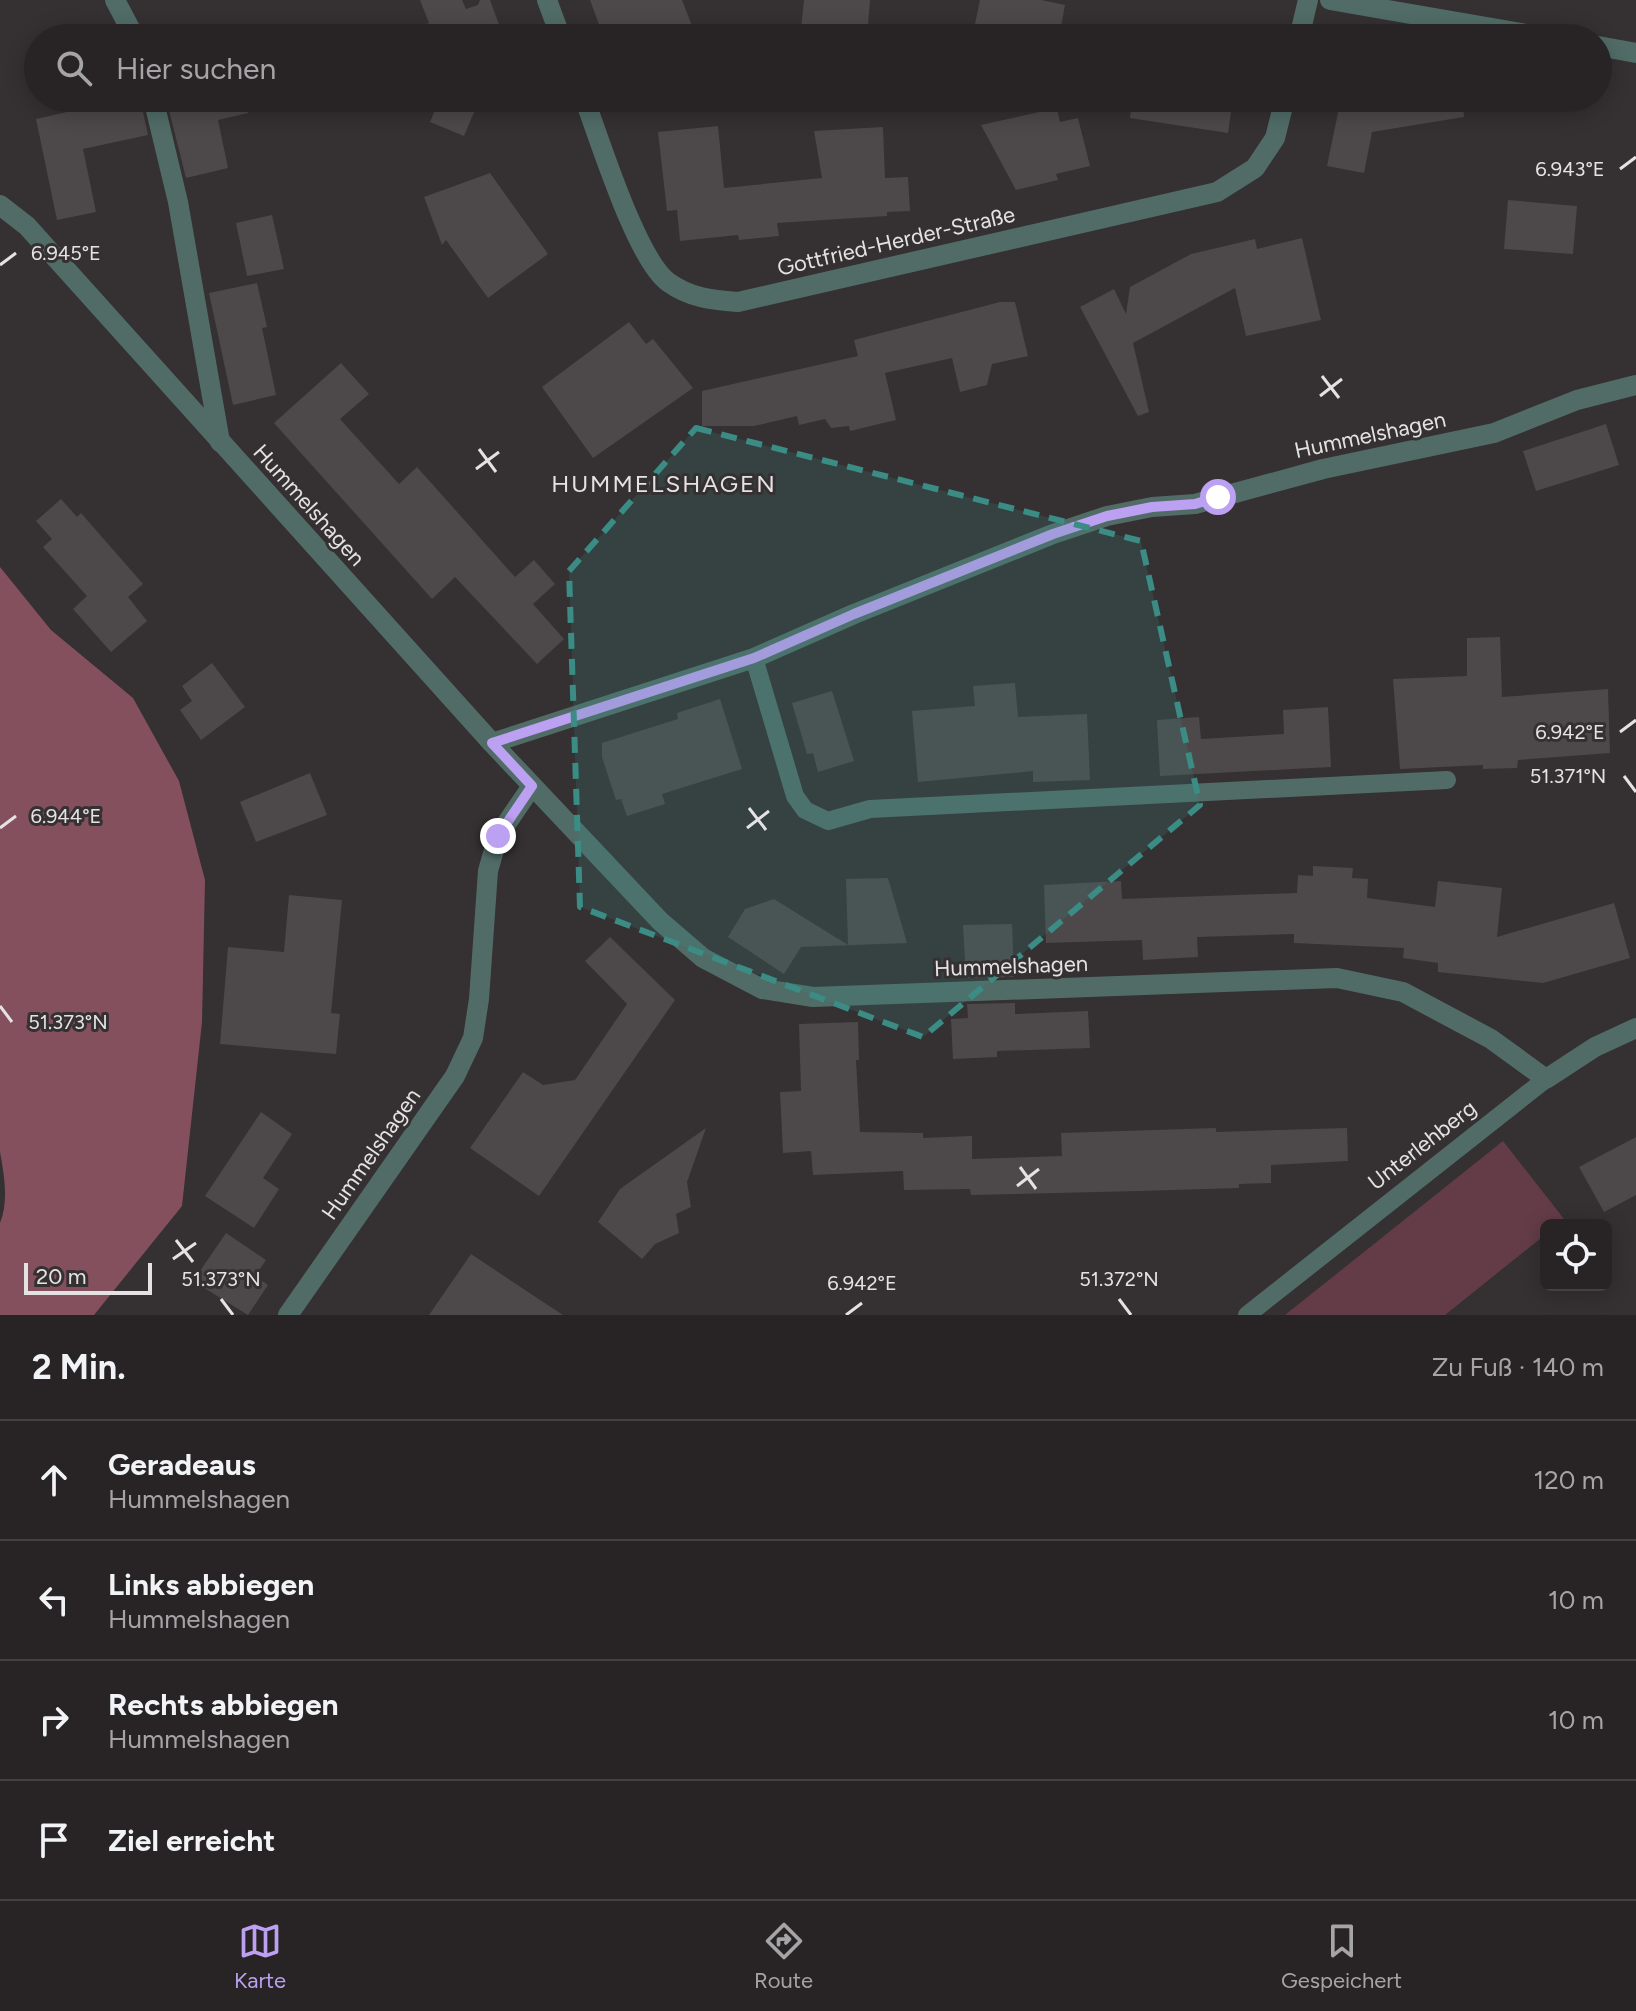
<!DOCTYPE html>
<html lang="de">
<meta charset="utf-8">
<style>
body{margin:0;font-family:Figtree,sans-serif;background:#343032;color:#f1f3f6}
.controls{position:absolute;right:24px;bottom:24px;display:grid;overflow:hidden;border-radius:12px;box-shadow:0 4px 20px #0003}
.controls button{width:72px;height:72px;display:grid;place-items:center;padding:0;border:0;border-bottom:2px solid #444142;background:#282425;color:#f1f3f6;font:40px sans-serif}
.scale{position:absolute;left:24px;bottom:20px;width:128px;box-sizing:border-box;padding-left:8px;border:4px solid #e5e2e3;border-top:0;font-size:22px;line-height:28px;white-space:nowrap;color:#e5e2e3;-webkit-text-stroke:6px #353031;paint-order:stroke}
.stop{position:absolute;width:24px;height:24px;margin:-18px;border:6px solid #bca0f2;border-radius:50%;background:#fff}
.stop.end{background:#bca0f2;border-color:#fff;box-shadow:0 2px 8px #0008}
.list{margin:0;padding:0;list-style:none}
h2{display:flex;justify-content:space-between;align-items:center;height:104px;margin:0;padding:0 32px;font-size:34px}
h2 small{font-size:26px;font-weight:400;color:#a5a4a7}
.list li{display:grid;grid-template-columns:52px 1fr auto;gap:24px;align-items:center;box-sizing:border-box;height:120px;padding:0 32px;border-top:2px solid #444142}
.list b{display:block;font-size:30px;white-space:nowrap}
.list p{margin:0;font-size:26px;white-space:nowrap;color:#a5a4a7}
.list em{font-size:26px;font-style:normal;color:#a5a4a7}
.icon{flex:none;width:44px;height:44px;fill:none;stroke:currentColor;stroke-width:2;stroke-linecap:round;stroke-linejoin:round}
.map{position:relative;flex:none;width:1636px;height:1315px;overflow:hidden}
.search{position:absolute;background:#282425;box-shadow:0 4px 20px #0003;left:24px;right:24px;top:24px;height:88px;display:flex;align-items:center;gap:20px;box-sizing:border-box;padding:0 28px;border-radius:44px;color:#a5a4a7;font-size:30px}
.sheet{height:584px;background:#282425}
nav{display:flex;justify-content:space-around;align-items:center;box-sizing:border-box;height:112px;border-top:2px solid #444142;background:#282425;font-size:22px;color:#a5a4a7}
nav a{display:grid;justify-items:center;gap:4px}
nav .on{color:#bca0f2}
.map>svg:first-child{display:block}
.green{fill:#633c47}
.forest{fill:#84505e}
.building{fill:#4d4849}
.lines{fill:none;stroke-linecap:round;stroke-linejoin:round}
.lane{stroke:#516c67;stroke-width:18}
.street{stroke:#516c67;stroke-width:20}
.route{stroke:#bca0f2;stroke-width:10}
.marked{fill:#3a8c85;fill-opacity:0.2;stroke:#3a8c85;stroke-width:6;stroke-dasharray:16 10;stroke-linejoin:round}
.ticks{fill:none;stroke:#e5e2e3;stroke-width:3}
.labels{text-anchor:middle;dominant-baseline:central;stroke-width:6;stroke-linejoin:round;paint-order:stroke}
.street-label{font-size:22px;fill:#e5e2e3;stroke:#353031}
.neighbourhood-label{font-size:24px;letter-spacing:2px;fill:#e5e2e3;stroke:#353031}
.ticks-label{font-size:20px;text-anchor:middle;fill:#e5e2e3;stroke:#353031;stroke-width:6;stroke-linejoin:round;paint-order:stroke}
</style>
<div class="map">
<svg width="1636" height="1315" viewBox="0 0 1636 1315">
<rect width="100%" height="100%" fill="#353031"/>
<path class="green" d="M1503 1141 1564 1219 1557 1225H1546V1234L1445 1315H1285Z"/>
<path class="forest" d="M0 567 51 630 133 698 179 781 205 880 202 1022 182 1206 94 1315H0V1223C9 1201 4 1174 0 1152Z"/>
<g class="building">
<path d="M420 0H462L466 9 478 5 480 0H490L504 38H400L399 34 429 23Z"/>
<path d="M590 0H682L692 26 659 38H604Z"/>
<path d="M804 0H870L867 38H800Z"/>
<path d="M980 0H1041L1065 5 1059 38H972Z"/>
<path d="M64 98H101L103 105 140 98 148 135 83 149 96 212 57 220 36 119 67 112Z"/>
<path d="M166 98H247L248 113 218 120 228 168 186 178Z"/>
<path d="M440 98H480L464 136 430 122Z"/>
<path d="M1132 98H1233L1228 133 1130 118Z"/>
<path d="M1341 98H1462L1464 117 1372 132 1364 173 1327 166Z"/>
<path d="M1057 108 1060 122 1078 118 1090 166 1056 174 1058 180 1016 190 981 125Z"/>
<path d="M718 126 724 188 822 178 814 131 883 127 885 178 908 177 910 211 887 212V216L777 223 779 236 739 240 738 235 680 241 677 210 667 211 658 132Z"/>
<path d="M490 173 548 254 488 298 446 240 442 245 424 197Z"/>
<path d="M1508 200 1577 206 1573 254 1504 249Z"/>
<path d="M272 215 284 269 247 276 236 223Z"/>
<path d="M1302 238 1321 320 1246 336 1235 288 1133 343 1149 412 1138 416 1080 307 1114 289 1126 314 1130 287 1191 254 1255 239 1257 249Z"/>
<path d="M257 283 267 327 262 328 276 395 233 405 209 293Z"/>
<path d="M1000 302H1015L1028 356 992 364 987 385 960 392 952 358 885 373 896 420 850 431 849 426 831 428 825 419 799 425 797 416 754 426H702V391L858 356 854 340Z"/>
<path d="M629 322 646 344 653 339 693 388 593 458 542 387Z"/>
<path d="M341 363 369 394 340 419 399 484 417 467 515 577 534 560 555 584 533 604 564 639 537 664 455 577 432 599 274 423Z"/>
<path d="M1606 424 1619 465 1536 491 1523 451Z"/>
<path d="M61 499 77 517 81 513 143 584 128 597 147 621 111 652 73 609 87 596 43 547 52 539 36 521Z"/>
<path d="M1500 637 1502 697 1608 689 1610 753 1518 760 1517 768 1483 769V765L1400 769 1393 679 1467 676V638Z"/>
<path d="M212 663 245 707 201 740 180 710 192 701 182 686Z"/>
<path d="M1015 683 1018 717 1087 714 1090 780 1033 782V771L918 782 912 711 975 706 973 686Z"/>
<path d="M832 691 854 761 818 772 813 753 807 754 792 703Z"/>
<path d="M720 699 742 769 662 794 665 804 627 816 621 799 616 800 602 757V743L678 719 677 713Z"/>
<path d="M1328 707 1331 767 1160 776 1157 720 1199 717 1201 739 1284 734 1283 710Z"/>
<path d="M310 773 327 815 256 842 240 802Z"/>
<path d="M1313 866 1353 868 1352 878 1368 879 1367 898 1435 907 1438 881 1502 888 1497 937 1614 903 1630 958 1543 983 1438 972V963L1403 958 1404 948 1294 943V934L1197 937 1198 957 1143 960 1142 940 1046 943 1044 885 1121 881 1122 899 1297 893 1298 875 1313 876Z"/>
<path d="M888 878 907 943 801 947 784 974 728 937 745 909 774 899 848 945 846 879Z"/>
<path d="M289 895 342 900 331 1013 340 1014 336 1054 220 1044 228 947 284 952Z"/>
<path d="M1012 924 1014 977 966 978 963 925Z"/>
<path d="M610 937 675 1000 539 1196 470 1148 523 1072 543 1085 575 1080 627 1004 585 961Z"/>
<path d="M1015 1003V1014L1088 1011 1090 1048 997 1051V1057L953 1059 951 1019 968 1018 967 1004Z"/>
<path d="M858 1022 859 1060H856L860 1132 923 1133V1138L972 1136V1159L1062 1156 1061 1133 1216 1128V1132L1347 1128 1348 1161 1271 1165V1183L1239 1184V1188L1139 1191 971 1195 970 1189 904 1190 903 1171 813 1175 811 1151 783 1153 780 1092 801 1091 799 1024Z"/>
<path d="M261 1112 292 1134 263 1178 279 1189 254 1228 205 1196Z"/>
<path d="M706 1128 687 1182 691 1207 676 1214 679 1233 655 1244 642 1259 598 1222 620 1189Z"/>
<path d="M1636 1137V1195L1604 1212 1579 1167Z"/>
<path d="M226 1233 266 1260 255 1276 268 1285 248 1315 193 1281Z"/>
<path d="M471 1254 501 1274 563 1315H429Z"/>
</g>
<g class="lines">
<g class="lane">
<path d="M754 658 795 796 805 810 828 821 870 809 1447 780"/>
<path d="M1247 1315 1546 1079"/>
</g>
<g class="street">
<path d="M115 0 135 38"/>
<path d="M547 0 561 38"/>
<path d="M1330 0 1549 38"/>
<path d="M1299 38 1308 0"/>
<path d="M1598 46 1636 53"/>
<path d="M153 98 178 202 220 442"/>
<path d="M584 98C600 140 636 258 668 282 690 298 712 300 738 302L1217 192 1255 168 1275 138 1285 98"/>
<path d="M0 205 27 226 492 743 660 921 703 958 762 989 813 997 1337 978 1403 992 1491 1039 1546 1079 1595 1047 1636 1028"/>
<path d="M492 743 754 658 854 614 1053 534 1107 516 1152 507 1195 504 1323 469 1494 433 1577 400 1636 385"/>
<path d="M288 1315 455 1076 473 1038 479 999 488 871 498 836 532 786"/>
</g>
</g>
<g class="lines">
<path class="route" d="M498 836 532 786 492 743 754 658 854 614 1053 534 1107 516 1152 507 1195 504 1218 497"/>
</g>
<path class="marked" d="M696 428 1141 541 1200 805 923 1037 580 907 569 571Z"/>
<path class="ticks" d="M1620 169 1636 157M0 265 16 253M1322 376 1339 398M1320 396 1342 379M479 449 496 472M476 469 499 452M1620 732 1636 720M1624 776 1636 792M749 808 766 830M0 828 16 816M747 828 769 811M0 1006 12 1022M1020 1167 1036 1189M1017 1186 1039 1169M176 1240 193 1262M173 1259 196 1243M221 1299 233 1315M1119 1299 1131 1315M846 1315 862 1303"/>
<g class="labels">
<g class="street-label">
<text transform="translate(896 241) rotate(-13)">Gottfried-Herder-Straße</text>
<text transform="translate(1370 435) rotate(-12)">Hummelshagen</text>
<text transform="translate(309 505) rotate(48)">Hummelshagen</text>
<text transform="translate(1011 966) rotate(-2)">Hummelshagen</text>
<text transform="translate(1422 1145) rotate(-38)">Unterlehberg</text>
<text transform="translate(371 1154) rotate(-55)">Hummelshagen</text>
</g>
<g class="neighbourhood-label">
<text x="664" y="483">HUMMELSHAGEN</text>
</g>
</g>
<g class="ticks-label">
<text x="1570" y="176">6.943°E</text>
<text x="66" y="260">6.945°E</text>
<text x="1570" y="739">6.942°E</text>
<text x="1568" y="783">51.371°N</text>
<text x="66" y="823">6.944°E</text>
<text x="68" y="1029">51.373°N</text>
<text x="221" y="1286">51.373°N</text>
<text x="1119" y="1286">51.372°N</text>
<text x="862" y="1290">6.942°E</text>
</g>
</svg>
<div class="controls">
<button><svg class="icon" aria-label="locate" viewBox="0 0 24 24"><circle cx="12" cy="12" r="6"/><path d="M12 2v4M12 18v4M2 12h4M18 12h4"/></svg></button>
</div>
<div class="scale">20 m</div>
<div class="stop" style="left:1218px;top:497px"></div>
<div class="stop end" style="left:498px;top:836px"></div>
<div class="search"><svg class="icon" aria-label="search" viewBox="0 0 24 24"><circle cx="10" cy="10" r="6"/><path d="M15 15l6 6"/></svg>Hier suchen</div>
</div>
<section class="sheet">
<h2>2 Min.<small>Zu Fuß · 140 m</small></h2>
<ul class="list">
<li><svg class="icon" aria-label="ahead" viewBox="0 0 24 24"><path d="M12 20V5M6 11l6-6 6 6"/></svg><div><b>Geradeaus</b><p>Hummelshagen</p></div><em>120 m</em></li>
<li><svg class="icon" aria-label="left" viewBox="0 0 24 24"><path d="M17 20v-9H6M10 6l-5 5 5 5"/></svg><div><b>Links abbiegen</b><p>Hummelshagen</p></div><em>10 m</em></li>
<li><svg class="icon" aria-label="right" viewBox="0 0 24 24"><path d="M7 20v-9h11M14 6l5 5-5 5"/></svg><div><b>Rechts abbiegen</b><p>Hummelshagen</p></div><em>10 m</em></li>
<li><svg class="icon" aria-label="arrive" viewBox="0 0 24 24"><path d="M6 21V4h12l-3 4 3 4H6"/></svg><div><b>Ziel erreicht</b></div></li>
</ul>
</section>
<nav>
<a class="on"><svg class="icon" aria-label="map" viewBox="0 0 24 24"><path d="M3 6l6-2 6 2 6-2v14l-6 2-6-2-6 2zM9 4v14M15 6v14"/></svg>Karte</a>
<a><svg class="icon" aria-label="directions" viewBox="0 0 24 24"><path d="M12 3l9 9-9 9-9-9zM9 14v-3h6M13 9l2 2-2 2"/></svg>Route</a>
<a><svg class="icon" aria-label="saved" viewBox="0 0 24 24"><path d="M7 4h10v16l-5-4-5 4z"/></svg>Gespeichert</a>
</nav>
